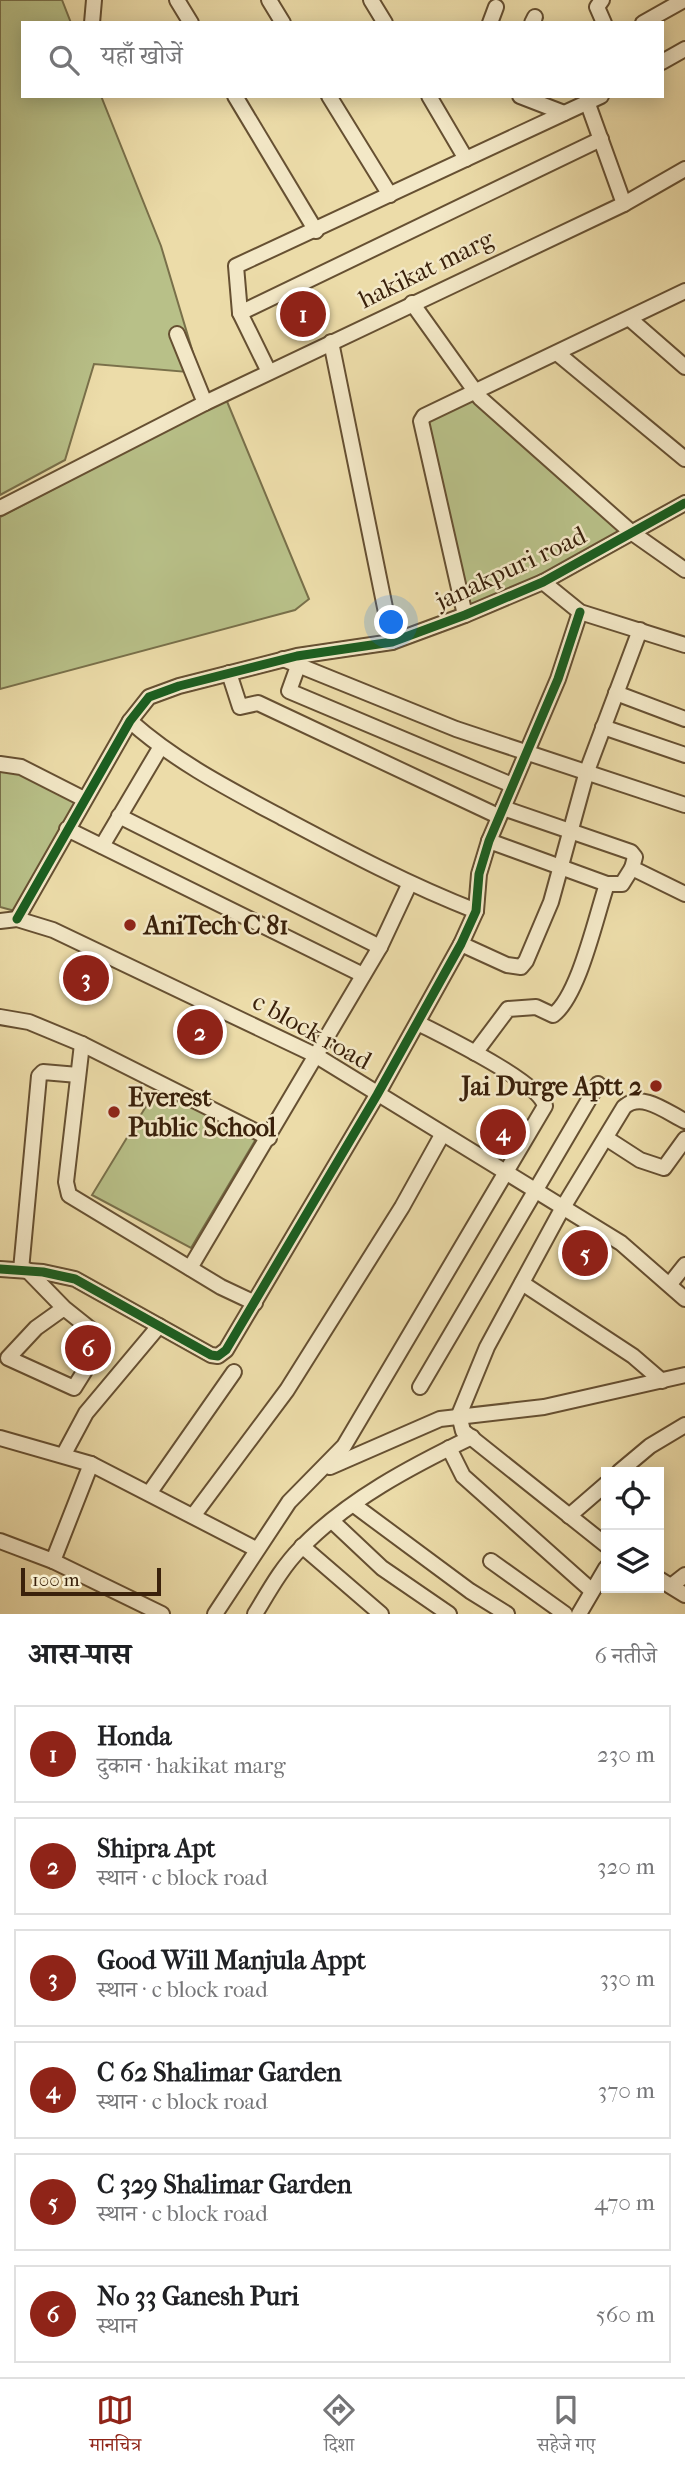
<!DOCTYPE html>
<html lang="hi">
<meta charset="utf-8">
<style>
body{margin:0;font-family:"IM FELL French Canon","Noto Serif Devanagari",serif;background:#f2f2f2;color:#202124}
.controls{position:absolute;right:21px;bottom:21px;display:grid;overflow:hidden;border-radius:0px;box-shadow:0 4px 18px #0003}
.controls button{width:63px;height:63px;display:grid;place-items:center;padding:0;border:0;border-bottom:2px solid #e0e0e0;background:#fff;color:#202124;font:35px sans-serif}
.scale{position:absolute;left:21px;bottom:18px;width:140px;box-sizing:border-box;padding-left:7px;border:4px solid #3a210b;border-top:0;font-size:19px;line-height:24px;white-space:nowrap;color:#3a210b;-webkit-text-stroke:5px #f3e8c7;paint-order:stroke}
.you{position:absolute;left:392px;top:623px;width:24px;height:24px;margin:-18px;border:5px solid #fff;border-radius:50%;background:#1a73e8;box-shadow:0 0 0 10px #1a73e833}
.badge{display:grid;place-items:center;width:46px;height:46px;border-radius:50%;background:#8f2418;color:#fff;font-size:23px;font-weight:700}
.pin{position:absolute;translate:-50% -50%;border:4px solid #fff;box-shadow:0 2px 7px #0006}
.list{margin:0;padding:0;list-style:none}
h2{display:flex;justify-content:space-between;align-items:center;height:91px;margin:0;padding:0 28px;font-size:30px}
h2 small{font-size:23px;font-weight:400;color:#757577}
.list li{display:grid;grid-template-columns:46px 1fr auto;gap:21px;align-items:center;box-sizing:border-box;height:98px;margin:0 14px 14px;padding:0 14px;border:2px solid #e0e0e0;border-radius:0px}
.list b{display:block;font-size:26px;white-space:nowrap}
.list p{margin:0;font-size:23px;white-space:nowrap;color:#757577}
.list em{font-size:23px;font-style:normal;color:#757577}
.icon{flex:none;width:38px;height:38px;fill:none;stroke:currentColor;stroke-width:2;stroke-linecap:round;stroke-linejoin:round}
.map{position:relative;flex:none;width:685px;height:1614px;overflow:hidden}
.search{position:absolute;background:#fff;box-shadow:0 4px 18px #0003;left:21px;right:21px;top:21px;height:77px;display:flex;align-items:center;gap:18px;box-sizing:border-box;padding:0 24px;border-radius:0px;color:#757577;font-size:26px}
.sheet{height:763px;background:#fff}
nav{display:flex;justify-content:space-around;align-items:center;box-sizing:border-box;height:98px;border-top:2px solid #e0e0e0;background:#fff;font-size:19px;color:#757577}
nav a{display:grid;justify-items:center;gap:4px}
nav .on{color:#8f2418}
.map>svg:first-child{display:block}
.green{fill:#b8c088;stroke:#79704a;stroke-width:2}
.lines{fill:none;stroke-linecap:round;stroke-linejoin:round}
.minor-casing{stroke:#665032;stroke-width:18}
.minor{stroke:#f3e8c7;stroke-width:14}
.cycleway-casing{stroke:#f3e8c7;stroke-width:13}
.cycleway{stroke:#1b5e20;stroke-width:9}
.poi-dot{fill:#8f2418;stroke:#f3e8c7;stroke-width:2.5}
.labels{text-anchor:middle;dominant-baseline:central;stroke-width:5;stroke-linejoin:round;paint-order:stroke}
.street-label{font-size:26px;fill:#3a210b;stroke:#f3e8c7}
.poi-label{font-size:26px;font-weight:bold;fill:#3a210b;stroke:#f3e8c7;text-anchor:start}
</style>
<div class="map">
<svg width="685" height="1614" viewBox="0 0 685 1614">
<rect width="100%" height="100%" fill="#ecdca9"/>
<filter id="stains"><feTurbulence type="fractalNoise" baseFrequency=".00286" numOctaves="4"/><feColorMatrix values="0 0 0 0 .2 0 0 0 0 .09 0 0 0 0 .02 0 0 0 .5 -.17"/></filter>
<radialGradient id="worn" r=".72"><stop offset=".6" stop-color="#630" stop-opacity="0"/><stop offset="1" stop-color="#630" stop-opacity=".3"/></radialGradient>
<g class="green">
<path d="M0 0H62L71 23H23V96H101L161 246 199 373 94 364 65 460 0 495Z"/>
<path d="M480 398 631 532 465 615 421 421Z"/>
<path d="M226 399 309 599 295 610 0 689V517Z"/>
<path d="M0 763 81 797 15 911 0 907Z"/>
<path d="M159 1085 259 1134 191 1248 92 1195Z"/>
</g>
<g class="lines">
<g class="minor-casing">
<g id="minor">
<path d="M177 0 191 23"/>
<path d="M269 0 283 23"/>
<path d="M371 0 385 23"/>
<path d="M602 0 597 7 604 23"/>
<path d="M92 23 94 0"/>
<path d="M490 23 496 7"/>
<path d="M532 23 535 17"/>
<path d="M643 23 684 0"/>
<path d="M662 62 685 49"/>
<path d="M235 96 316 231"/>
<path d="M329 96 390 195"/>
<path d="M429 96 466 159"/>
<path d="M520 96 564 113"/>
<path d="M588 104 624 204"/>
<path d="M412 303 480 398 631 532 685 570"/>
<path d="M240 313 601 139"/>
<path d="M630 319 685 367"/>
<path d="M177 334 205 403"/>
<path d="M331 342 392 642"/>
<path d="M557 353 685 459"/>
<path d="M269 372 240 313 236 266 601 96"/>
<path d="M0 508 205 403 624 204 685 169"/>
<path d="M543 582 580 612 685 645"/>
<path d="M465 615 421 421 424 416 685 291"/>
<path d="M283 659 456 729 685 805"/>
<path d="M298 666 289 691 512 785"/>
<path d="M229 673 240 707 258 703 498 816"/>
<path d="M616 693 685 719"/>
<path d="M130 721C176 762 229 789 283 818 347 852 409 885 476 911"/>
<path d="M603 727 685 755"/>
<path d="M0 764 21 767 84 799"/>
<path d="M503 808 631 852 635 857 632 868 685 894"/>
<path d="M119 816 380 947"/>
<path d="M67 829 363 975"/>
<path d="M489 841 607 884H622L632 868"/>
<path d="M102 846 160 748"/>
<path d="M17 919 130 721 149 697 179 686 297 656 392 642 465 615 543 582 685 503"/>
<path d="M0 921 17 919 53 930 315 1055 621 1243 685 1299"/>
<path d="M461 944 507 965 521 967 526 961 551 902 587 771 640 630"/>
<path d="M0 1017 29 1022 82 1044 269 1138"/>
<path d="M82 1044 66 1182 69 1195 221 1287 255 1303"/>
<path d="M475 1053 508 1009 536 1007 553 1015C579 996 596 916 607 884"/>
<path d="M606 1138 640 1160 664 1168 685 1139"/>
<path d="M190 1268 380 947 409 885"/>
<path d="M0 1269 43 1272 75 1279 211 1355 218 1356 226 1350 377 1095 461 944 476 911 479 874 489 841 558 679 580 612"/>
<path d="M21 1270 39 1076 43 1072 78 1075"/>
<path d="M27 1270 64 1308 36 1328 8 1358 74 1388 104 1340 64 1308"/>
<path d="M522 1283 633 1356 662 1381"/>
<path d="M670 1284 685 1265"/>
<path d="M420 1387 598 1084"/>
<path d="M0 1438 91 1464 256 1549"/>
<path d="M449 1448 463 1476 591 1590"/>
<path d="M64 1454 86 1413 159 1326"/>
<path d="M330 1467 440 1419 544 1407 685 1375"/>
<path d="M619 1472 650 1446 685 1425"/>
<path d="M150 1492 234 1372"/>
<path d="M354 1505 470 1591 507 1614"/>
<path d="M193 1516 287 1390 402 1207 442 1135"/>
<path d="M569 1516 606 1484"/>
<path d="M332 1521 382 1568 449 1614"/>
<path d="M0 1541 53 1561 162 1614"/>
<path d="M606 1545 463 1431 459 1415 487 1347 562 1209 624 1107C642 1091 668 1113 685 1121"/>
<path d="M302 1546 381 1614"/>
<path d="M53 1561 91 1464"/>
<path d="M491 1561 565 1614"/>
<path d="M659 1579 685 1595"/>
<path d="M671 1586 685 1575"/>
<path d="M215 1614 289 1502 344 1446 545 1106C539 1082 443 1036 418 1023"/>
<path d="M255 1614C269 1591 282 1567 301 1548 347 1500 412 1466 472 1437"/>
<path d="M579 1614 606 1568"/>
</g>
</g>
<use href="#minor" class="minor"/>
<g class="cycleway-casing">
<g id="cycleway">
<path d="M17 919 130 721 149 697 179 686 297 656 392 642 465 615 543 582 685 503"/>
<path d="M0 1269 43 1272 75 1279 211 1355 218 1356 226 1350 377 1095 461 944 476 911 479 874 489 841 558 679 580 612"/>
</g>
</g>
<use href="#cycleway" class="cycleway"/>
</g>
<g class="poi-dot">
<circle cx="130" cy="925" r="7"/>
<circle cx="656" cy="1086" r="7"/>
<circle cx="114" cy="1112" r="7"/>
</g>
<g class="labels">
<g class="street-label">
<text transform="translate(426 269) rotate(-26)">hakikat marg</text>
<text transform="translate(511 568) rotate(-25)">janakpuri road</text>
<text transform="translate(312 1031) rotate(29)">c block road</text>
</g>
<g class="poi-label">
<text x="144" y="925">AniTech C 81</text>
<text x="642" y="1086" text-anchor="end">Jai Durge Aptt 2</text>
<text x="128" y="1097">Everest<tspan x="128" dy="30">Public School</tspan></text>
</g>
</g>
<rect width="100%" height="100%" filter="url(#stains)"/>
<rect width="100%" height="100%" fill="url(#worn)"/>
</svg>
<div class="controls">
<button><svg class="icon" aria-label="locate" viewBox="0 0 24 24"><circle cx="12" cy="12" r="6"/><path d="M12 2v4M12 18v4M2 12h4M18 12h4"/></svg></button>
<button><svg class="icon" aria-label="layers" viewBox="0 0 24 24"><path d="M12 4l9 5-9 5-9-5zM3 14l9 5 9-5"/></svg></button>
</div>
<div class="scale">100 m</div>
<div class="you"></div>
<div class="pin badge" style="left:303px;top:314px">1</div>
<div class="pin badge" style="left:200px;top:1032px">2</div>
<div class="pin badge" style="left:86px;top:978px">3</div>
<div class="pin badge" style="left:503px;top:1132px">4</div>
<div class="pin badge" style="left:585px;top:1253px">5</div>
<div class="pin badge" style="left:88px;top:1348px">6</div>
<div class="search"><svg class="icon" aria-label="search" viewBox="0 0 24 24"><circle cx="10" cy="10" r="6"/><path d="M15 15l6 6"/></svg>यहाँ खोजें</div>
</div>
<section class="sheet">
<h2>आस-पास<small>6 नतीजे</small></h2>
<ul class="list">
<li><span class="badge">1</span><div><b>Honda</b><p>दुकान · hakikat marg</p></div><em>230 m</em></li>
<li><span class="badge">2</span><div><b>Shipra Apt</b><p>स्थान · c block road</p></div><em>320 m</em></li>
<li><span class="badge">3</span><div><b>Good Will Manjula Appt</b><p>स्थान · c block road</p></div><em>330 m</em></li>
<li><span class="badge">4</span><div><b>C 62 Shalimar Garden</b><p>स्थान · c block road</p></div><em>370 m</em></li>
<li><span class="badge">5</span><div><b>C 329 Shalimar Garden</b><p>स्थान · c block road</p></div><em>470 m</em></li>
<li><span class="badge">6</span><div><b>No 33 Ganesh Puri</b><p>स्थान</p></div><em>560 m</em></li>
</ul>
</section>
<nav>
<a class="on"><svg class="icon" aria-label="map" viewBox="0 0 24 24"><path d="M3 6l6-2 6 2 6-2v14l-6 2-6-2-6 2zM9 4v14M15 6v14"/></svg>मानचित्र</a>
<a><svg class="icon" aria-label="directions" viewBox="0 0 24 24"><path d="M12 3l9 9-9 9-9-9zM9 14v-3h6M13 9l2 2-2 2"/></svg>दिशा</a>
<a><svg class="icon" aria-label="saved" viewBox="0 0 24 24"><path d="M7 4h10v16l-5-4-5 4z"/></svg>सहेजे गए</a>
</nav>
